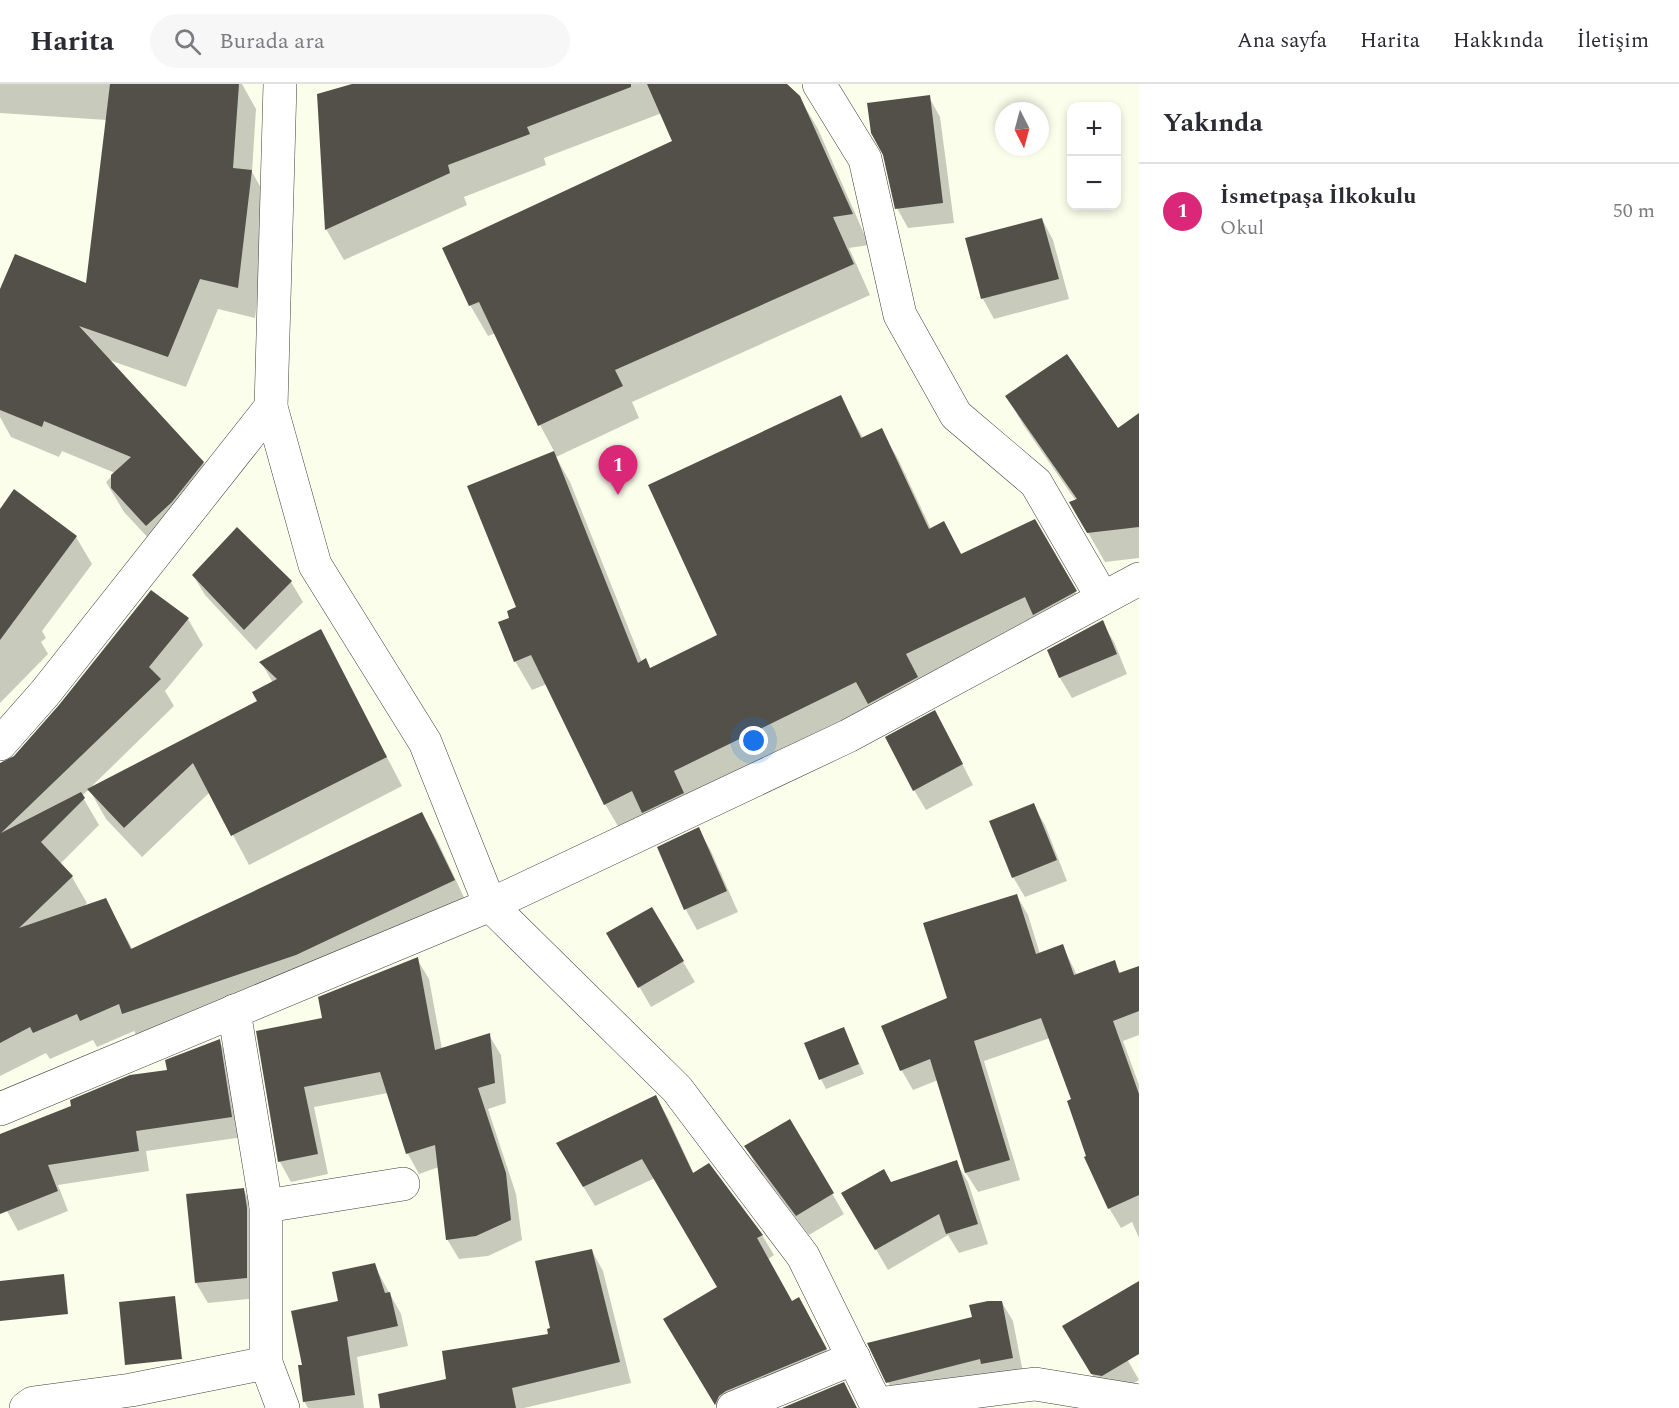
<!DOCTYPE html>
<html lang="tr">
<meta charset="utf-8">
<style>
body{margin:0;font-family:Spectral,serif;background:#f7f7f7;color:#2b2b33}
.controls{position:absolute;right:18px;top:18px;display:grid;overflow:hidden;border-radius:12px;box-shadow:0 3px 9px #0003}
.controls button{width:54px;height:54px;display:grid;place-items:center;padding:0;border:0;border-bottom:2px solid #e1e1e2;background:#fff;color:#2b2b33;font:30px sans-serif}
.compass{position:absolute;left:995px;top:18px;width:54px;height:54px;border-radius:50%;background:#fff;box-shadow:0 3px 9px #0003;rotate:174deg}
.you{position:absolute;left:754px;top:657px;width:21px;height:21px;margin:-15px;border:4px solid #fff;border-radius:50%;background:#1a73e8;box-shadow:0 0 0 9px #1a73e833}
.badge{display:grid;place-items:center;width:39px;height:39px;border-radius:50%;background:#db2777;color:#fff;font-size:20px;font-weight:700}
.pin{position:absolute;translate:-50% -50px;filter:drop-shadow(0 2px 3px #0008)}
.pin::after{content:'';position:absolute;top:32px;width:21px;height:18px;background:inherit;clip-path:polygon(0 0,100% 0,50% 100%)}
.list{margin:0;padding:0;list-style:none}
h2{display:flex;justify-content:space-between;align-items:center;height:78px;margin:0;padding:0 24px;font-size:26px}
h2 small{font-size:20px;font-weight:400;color:#7c7c81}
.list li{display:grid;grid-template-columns:39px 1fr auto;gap:18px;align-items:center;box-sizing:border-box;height:96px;padding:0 24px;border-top:2px solid #e1e1e2}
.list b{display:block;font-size:22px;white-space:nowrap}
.list p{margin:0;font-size:20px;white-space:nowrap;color:#7c7c81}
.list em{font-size:20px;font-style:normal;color:#7c7c81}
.icon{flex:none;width:33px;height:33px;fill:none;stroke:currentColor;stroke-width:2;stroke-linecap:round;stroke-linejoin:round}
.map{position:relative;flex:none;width:1139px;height:1324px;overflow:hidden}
header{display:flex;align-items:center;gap:36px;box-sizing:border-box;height:84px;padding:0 30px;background:#fff;border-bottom:2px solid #e1e1e2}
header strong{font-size:28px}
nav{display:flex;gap:33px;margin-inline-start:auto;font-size:21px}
.search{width:420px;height:54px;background:#f7f7f7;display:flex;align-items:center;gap:15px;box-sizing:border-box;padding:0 21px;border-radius:33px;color:#7c7c81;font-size:22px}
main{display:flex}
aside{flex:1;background:#fff}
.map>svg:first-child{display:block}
.shadow{fill:#0003}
.building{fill:#535049}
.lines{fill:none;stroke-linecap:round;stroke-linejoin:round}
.minor-casing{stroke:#3e3e3e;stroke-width:34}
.minor{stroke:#fff;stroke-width:33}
</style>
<header>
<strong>Harita</strong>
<div class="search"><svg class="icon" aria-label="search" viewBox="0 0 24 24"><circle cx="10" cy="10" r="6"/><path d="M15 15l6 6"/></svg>Burada ara</div>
<nav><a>Ana sayfa</a><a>Harita</a><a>Hakkında</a><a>İletişim</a></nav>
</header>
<main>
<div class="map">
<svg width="1139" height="1324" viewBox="0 0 1139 1324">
<rect width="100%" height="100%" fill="#fbfeeb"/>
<g class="shadow">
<path d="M0 0H242L256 25 252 88 269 118 255 234 218 225 186 303 109 276 203 378 221 409 165 472 124 428 106 398 115 389 62 367 59 373 11 353 0 333V209L87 202 107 36 0 29Z"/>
<path d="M354 0H785L799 13 818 45 869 161 849 164 870 211 632 318 639 334 556 373 570 398 642 578 650 585 719 552 840 313 863 354 881 346 898 375 931 445 944 439 962 471 1034 437 1092 537 622 749 605 720 547 600 532 606 515 577 511 535 518 524 469 403 555 369 540 341 496 249 488 252 470 221 674 57 662 29 544 74 546 81 464 113 467 121 344 176 326 145Z"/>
<path d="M929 13 940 33 954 139 908 144 897 124Z"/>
<path d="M1042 135 1053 156 1069 215 994 235 983 215Z"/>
<path d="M1007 313 1118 346 1139 331V474L1105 478 1071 419 1076 417 1024 342Z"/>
<path d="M0 428 76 453 92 480 42 547 46 554 41 558 48 570 0 619Z"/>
<path d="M193 491 291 498 303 518 256 566 205 511Z"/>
<path d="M151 508 188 535 203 561 165 607 174 622 89 705 259 618 273 599 261 578 321 547 402 702 249 781 210 708 142 773 106 735 89 705 82 712 99 741 60 780 72 793 87 819 82 824 105 816 133 866 422 730 437 756 468 822 139 956 134 947 97 963 93 956 50 975 46 969 0 992V681L15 674 60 622Z"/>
<path d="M1102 538 1114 558 1127 590 1072 614 1060 594 1049 567Z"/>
<path d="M946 648 973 701 926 726 914 706Z"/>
<path d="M1033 721 1045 741 1067 797 1025 813 1013 793Z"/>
<path d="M698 745 710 765 738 828 697 846 686 826 659 764Z"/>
<path d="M1017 812 1028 831 1040 870 1062 861 1077 891 1114 878 1121 890 1139 883V951L1123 957 1139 1001V1154L1132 1138 1121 1144 1109 1124 1088 1073 1073 1016 1050 954 984 977 1020 1096 978 1108 966 1089 938 996 913 1006 902 987 883 943 948 915Z"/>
<path d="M652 825 695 898 651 923 609 850Z"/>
<path d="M417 875 429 895 442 965 489 951 501 971 506 1019 488 1025 516 1110 522 1156 488 1172 459 1175 447 1155 439 1083 419 1090 408 1070 388 1009 314 1023 328 1090 291 1098 280 1078 258 948 324 935Z"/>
<path d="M844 945 864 990 826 1005 821 995Z"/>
<path d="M219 957 230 977 243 1053 146 1067 149 1087 58 1101 68 1127 18 1147 7 1127 0 1110V1051L168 987Z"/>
<path d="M656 1014 668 1034 694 1090 762 1151 774 1171 768 1175 792 1218 810 1235 837 1285 718 1324 676 1256 719 1203 655 1094 595 1122 569 1079Z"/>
<path d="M790 1037 844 1130 809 1151 757 1083 746 1063Z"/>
<path d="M956 1078 968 1098 988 1160 959 1169 948 1151 888 1186 843 1109 890 1100Z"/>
<path d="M243 1105 255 1126 258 1214 208 1219 196 1199Z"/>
<path d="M592 1167 603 1187 631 1299 524 1324H391L550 1251Z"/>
<path d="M374 1181 401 1230 408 1262 357 1273 364 1324H308L304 1317V1282L340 1219Z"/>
<path d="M1001 1217 1013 1237 1024 1294 899 1318 888 1298 973 1234 971 1222Z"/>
<path d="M1075 1262 1127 1275 1139 1296 1114 1311 1104 1310Z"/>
</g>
<g class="building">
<path d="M110 0H239L233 84 252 86 238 204 200 195 168 273 79 242 204 378 172 418 146 442 111 404V391L131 373 44 337 42 343 0 326V205L15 170 86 199Z"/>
<path d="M352 0H631V3L527 43 530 50 448 81 450 89 325 146 317 10Z"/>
<path d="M647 0H787L800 12 853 130 833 133 854 180 615 286 623 302 538 342 479 218 469 222 442 164 672 57Z"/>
<path d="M930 11 943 119 895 125 883 71 871 49 867 19Z"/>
<path d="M1042 134 1059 195 981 215 965 154Z"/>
<path d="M1067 270 1118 344 1139 329V443L1087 449 1069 418 1077 415 1005 312Z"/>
<path d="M841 311 861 354 882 344 929 445 944 437 961 470 1035 435 1077 507 1033 531 1025 513 906 570 918 593 868 620 856 598 674 687 684 709 642 729 632 707 604 721 531 571 514 578 498 538 509 534 507 527 516 523 467 402 554 367 638 579 646 574 650 584 717 551 648 401Z"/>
<path d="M14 405 77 452 0 556V425Z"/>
<path d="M237 443 292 497 244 546 192 491Z"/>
<path d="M151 506 189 534 149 583 161 595 1 749 81 708 85 714 41 758 73 792 19 844 106 814 131 865 422 728 455 796 296 871 122 930 119 920 80 937 77 930 33 949 30 943 0 959V679L14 672 59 621Z"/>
<path d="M1103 536 1117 570 1059 594 1047 566Z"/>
<path d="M321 545 387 673 231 752 193 679 124 744 87 705 257 617 252 608 277 595 259 578Z"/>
<path d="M935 626 963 680 913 707 885 653Z"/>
<path d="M1034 719 1057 776 1012 794 989 737Z"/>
<path d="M699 743 727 807 684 826 657 763Z"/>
<path d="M1017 810 1036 870 1063 860 1074 891 1115 876 1119 889 1139 882V927L1113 937 1139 1010V1111L1108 1125 1084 1073 1086 1072 1067 1017 1071 1015 1041 934 974 957 1010 1076 965 1089 930 975 900 987 881 942 947 914 923 839Z"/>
<path d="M652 823 684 877 638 904 606 849Z"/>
<path d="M418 873 435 966 490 949 495 999 478 1004 506 1089 511 1136 476 1152 446 1156 435 1061 406 1070 380 988 304 1003 318 1070 278 1078 256 947 322 934 318 913Z"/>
<path d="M844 943 859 980 819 996 804 959Z"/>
<path d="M220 955 232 1033 136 1047 139 1067 48 1081 58 1107 0 1130V1050L71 1022 70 1016 130 991 167 986 165 976Z"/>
<path d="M656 1011 693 1089 709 1079 763 1151 757 1154 792 1217 799 1213 827 1265 726 1307 719 1312 715 1321 663 1235 717 1203 642 1075 583 1103 556 1059Z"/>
<path d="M790 1035 834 1109 796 1132 744 1062Z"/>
<path d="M957 1076 978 1140 946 1150 939 1130 875 1166 841 1109 884 1085 891 1098Z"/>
<path d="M244 1104 247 1124V1194L195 1199 186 1110Z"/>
<path d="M592 1165 620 1278 512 1304 516 1324H380L378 1310 446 1295 442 1267 548 1250 547 1245 550 1244 535 1177Z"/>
<path d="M375 1179 385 1209 390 1208 398 1242 347 1253 355 1311 303 1318 298 1281H302L291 1227 338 1217 332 1188Z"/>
<path d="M64 1190 68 1230 0 1237V1197Z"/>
<path d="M1139 1197V1270L1102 1292 1091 1290 1062 1242Z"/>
<path d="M175 1212 182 1275 125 1281 119 1218Z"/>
<path d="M988 1217H1002L1013 1274 981 1280 980 1275 886 1299 867 1259 972 1233 969 1221Z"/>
<path d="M844 1298 857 1324H782Z"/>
</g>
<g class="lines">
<g class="minor-casing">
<g id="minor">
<path d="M280 0 271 323 315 481 425 658 490 821 677 1005 803 1172 878 1324"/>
<path d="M819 0 865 75 900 231 956 331 1036 399 1102 513"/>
<path d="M0 660 45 609 271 323"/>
<path d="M234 927 266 1122V1279L283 1324"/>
<path d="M0 1025 490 821 848 652 1139 495"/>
<path d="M266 1122 403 1100"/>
<path d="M877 1320 1035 1300 1139 1317"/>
<path d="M26 1324 33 1319 131 1306 266 1279"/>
<path d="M733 1324 854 1274"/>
</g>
</g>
<use href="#minor" class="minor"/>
</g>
</svg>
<div class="controls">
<button>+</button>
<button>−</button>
</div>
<svg class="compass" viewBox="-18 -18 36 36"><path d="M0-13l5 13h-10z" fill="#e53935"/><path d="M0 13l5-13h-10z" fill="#7c7c81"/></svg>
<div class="you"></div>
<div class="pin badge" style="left:618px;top:411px">1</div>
</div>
<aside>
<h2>Yakında<small></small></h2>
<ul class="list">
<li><span class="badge">1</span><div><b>İsmetpaşa İlkokulu</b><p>Okul</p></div><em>50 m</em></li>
</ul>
</aside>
</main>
